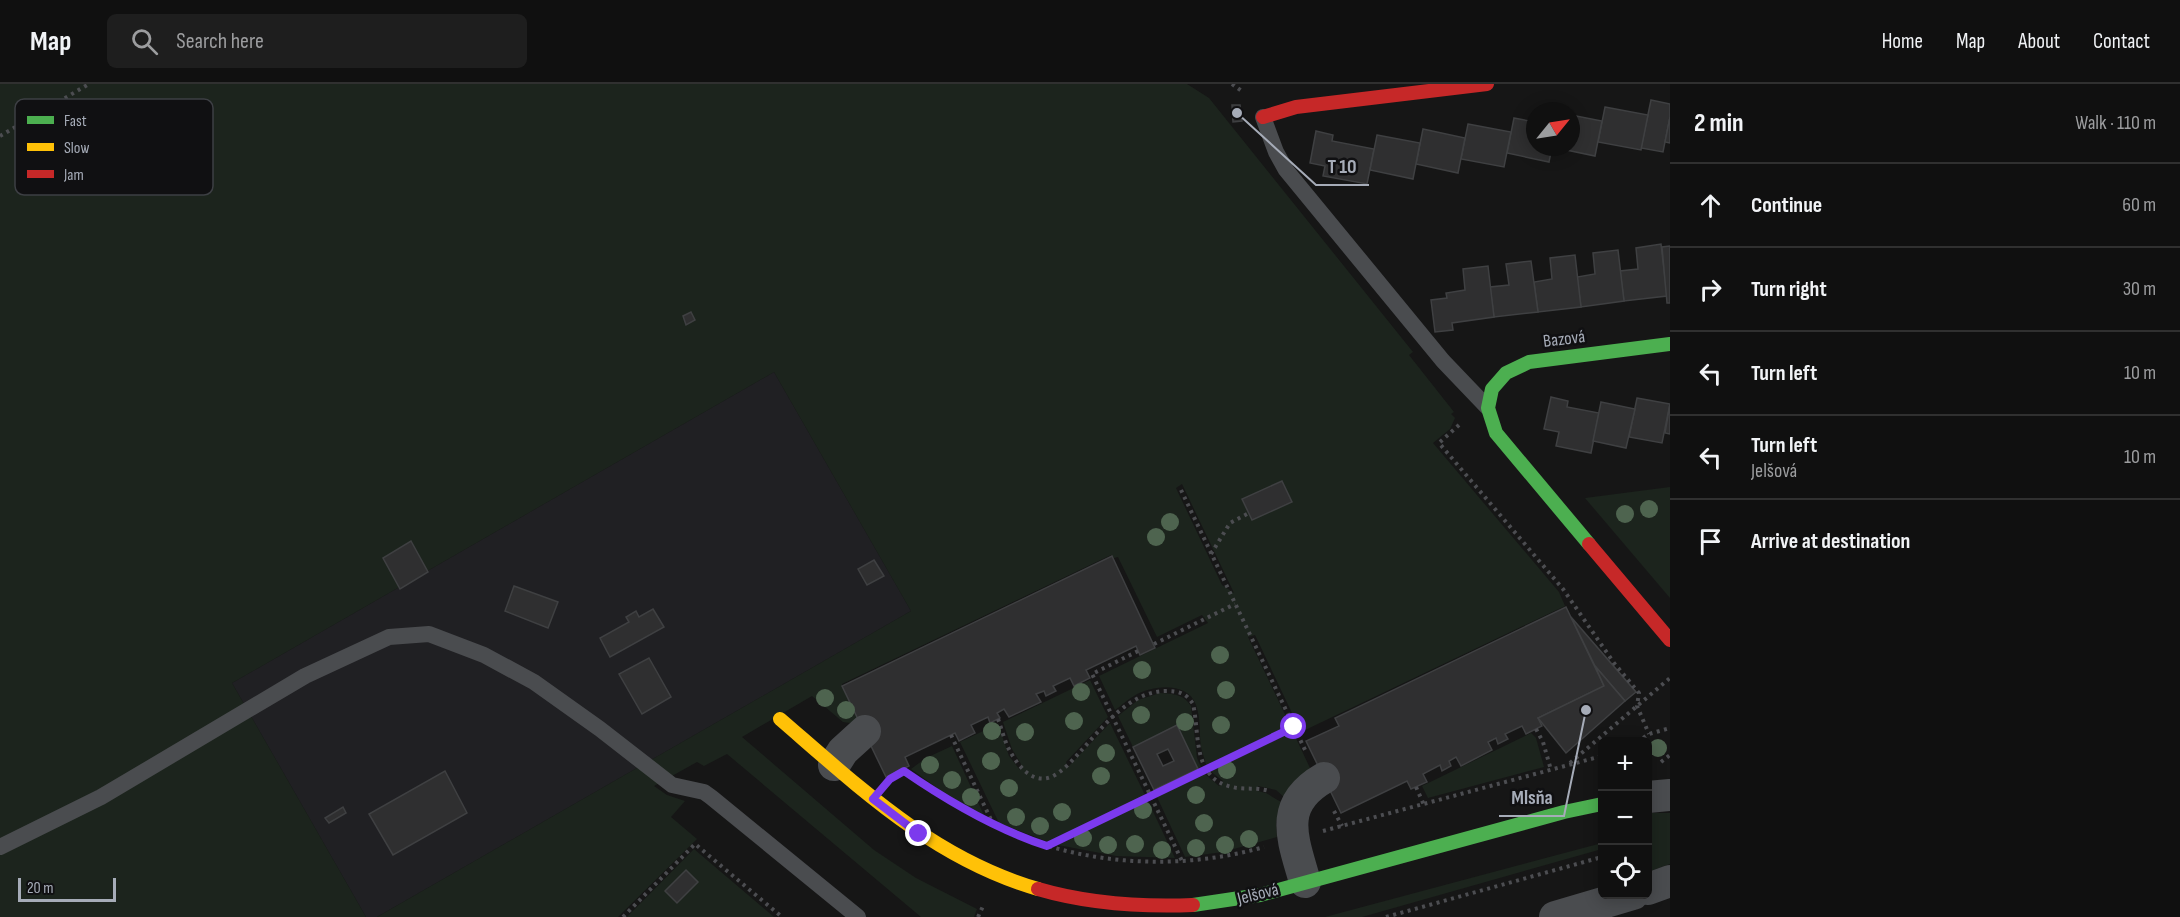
<!DOCTYPE html>
<meta charset="utf-8">
<style>
body{margin:0;font-family:"Sofia Sans Condensed",sans-serif;background:#1e1e1e;color:#f1f3f6}
.controls{position:absolute;right:18px;bottom:18px;display:grid;overflow:hidden;border-radius:9px;box-shadow:0 3px 15px #0003}
.controls button{width:54px;height:54px;display:grid;place-items:center;padding:0;border:0;border-bottom:2px solid #303030;background:#101010;color:#f1f3f6;font:30px sans-serif}
.compass{position:absolute;left:1526px;top:18px;width:54px;height:54px;border-radius:50%;background:#101010;box-shadow:0 3px 15px #0003;rotate:60deg}
.scale{position:absolute;left:18px;bottom:15px;width:98px;box-sizing:border-box;padding-left:6px;border:3px solid #a6acb8;border-top:0;font-size:16px;line-height:21px;white-space:nowrap;color:#a6acb8;-webkit-text-stroke:4px #101012;paint-order:stroke}
.stop{position:absolute;width:18px;height:18px;margin:-14px;border:4px solid #7c3aed;border-radius:50%;background:#fff}
.stop.end{background:#7c3aed;border-color:#fff;box-shadow:0 2px 6px #0008}
.list{margin:0;padding:0;list-style:none}
h2{display:flex;justify-content:space-between;align-items:center;height:78px;margin:0;padding:0 24px;font-size:26px}
h2 small{font-size:20px;font-weight:400;color:#9c9d9f}
.list li{display:grid;grid-template-columns:39px 1fr auto;gap:18px;align-items:center;box-sizing:border-box;height:84px;padding:0 24px;border-top:2px solid #303030}
.list b{display:block;font-size:22px;white-space:nowrap}
.list p{margin:0;font-size:20px;white-space:nowrap;color:#9c9d9f}
.list em{font-size:20px;font-style:normal;color:#9c9d9f}
.icon{flex:none;width:33px;height:33px;fill:none;stroke:currentColor;stroke-width:2;stroke-linecap:round;stroke-linejoin:round}
.map{position:relative;flex:none;width:1670px;height:833px;overflow:hidden}
header{display:flex;align-items:center;gap:36px;box-sizing:border-box;height:84px;padding:0 30px;background:#101010;border-bottom:2px solid #303030}
header strong{font-size:28px}
nav{display:flex;gap:33px;margin-inline-start:auto;font-size:21px}
.search{width:420px;height:54px;background:#1e1e1e;display:flex;align-items:center;gap:15px;box-sizing:border-box;padding:0 21px;border-radius:9px;color:#9c9d9f;font-size:22px}
main{display:flex}
aside{flex:1;background:#101010}
.map>svg:first-child{display:block}
.built{fill:#202023}
.green{fill:#1c241d;fill-rule:evenodd}
.building{fill:#2f2f30;stroke:#3f4042;stroke-width:1.5;fill-rule:evenodd}
.lines{fill:none;stroke-linecap:round;stroke-linejoin:round}
.path{stroke:#4c4d51;stroke-width:4;stroke-dasharray:3 4.5;stroke-linecap:butt}
.lane{stroke:#4a4c4f;stroke-width:16}
.street{stroke:#4a4c4f;stroke-width:32}
.fast{stroke:#4caf50;stroke-width:14}
.slow{stroke:#ffc107;stroke-width:14}
.jam{stroke:#c62828;stroke-width:14}
.tree{fill:#4e644f}
.route{stroke:#7c3aed;stroke-width:8}
.labels{text-anchor:middle;dominant-baseline:central;stroke-width:5;stroke-linejoin:round;paint-order:stroke}
.street-label{font-size:18px;fill:#a6acb8;stroke:#101012}
.key{fill:#101012;stroke:#3d3f44;stroke-width:1.5}
.key-label{font-size:16px;fill:#a6acb8}
.leader{fill:none;stroke:#a6acb8;stroke-width:2}
.callout-dot{fill:#a6acb8;stroke:#101012;stroke-width:2}
.callout-label{font-size:20px;text-anchor:middle;font-weight:bold;fill:#a6acb8;stroke:#101012;stroke-width:5;stroke-linejoin:round;paint-order:stroke}
</style>
<header>
<strong>Map</strong>
<div class="search"><svg class="icon" aria-label="search" viewBox="0 0 24 24"><circle cx="10" cy="10" r="6"/><path d="M15 15l6 6"/></svg>Search here</div>
<nav><a>Home</a><a>Map</a><a>About</a><a>Contact</a></nav>
</header>
<main>
<div class="map">
<svg width="1670" height="833" viewBox="0 0 1670 833">
<rect width="100%" height="100%" fill="#161616"/>
<path class="built" d="M774 288 911 527 377 833H366L232 599Z"/>
<g class="green">
<path d="M0 0H1187L1209 14 1413 268 1409 271 1454 328 1451 330 1455 334 1450 345 1433 359 1559 508 1565 522 1301 648 1255 551 1248 553 1290 641 1206 681C1205 675 1202 669 1201 663 1199 649 1201 635 1196 621 1188 597 1151 601 1134 612 1127 616 1121 622 1115 626L1099 592 1208 539 1202 531 1157 553 1118 473 1114 474 1111 471 842 600 859 635 850 639 843 638 812 612 742 653 874 766 916 794 977 825 974 833H921L727 670 704 682 697 678 654 702 667 711 685 717 671 733 697 755 618 833H377L911 527 774 288 232 599 366 833H0ZM1281 397 1291 418 1252 436 1242 416ZM1182 400 1234 509 1222 501 1176 404Z"/>
<path d="M1670 403V514L1585 414Z"/>
<path d="M1090 596 1108 633 1066 678 1068 683 1110 639 1145 711 1048 758 999 739 960 658 998 640 1009 672 1020 686 1021 680 1012 665 1003 638Z"/>
<path d="M1160 609C1174 610 1183 610 1191 622L1197 674 1201 683 1198 685 1177 642 1133 663 1118 632 1138 616Z"/>
<path d="M1293 648 1310 684 1292 700 1284 713 1276 706 1258 702V707L1266 709 1281 718 1276 739 1277 753 1223 768 1185 773 1157 713 1205 690 1219 702 1223 697 1210 687Z"/>
<path d="M1531 649 1536 654 1544 683 1428 714 1422 702Z"/>
<path d="M952 662 982 727 985 733 947 711 911 685 926 674Z"/>
<path d="M1148 717 1175 774 1116 772 1058 761Z"/>
<path d="M1648 729H1670V780L1648 788V765L1651 764 1648 750Z"/>
<path d="M1602 759V765L1362 833H1325Z"/>
<path d="M694 765 774 833H627ZM686 787 698 798 677 819 665 807Z"/>
</g>
<g class="building">
<path d="M1651 16 1670 20V33L1663 68 1641 64Z"/>
<path d="M1232 21H1240L1242 37 1233 38Z"/>
<path d="M1605 23 1648 31 1641 66 1598 58Z"/>
<path d="M1571 31 1602 37 1595 72 1552 63H1571Z"/>
<path d="M1670 33V59L1665 58Z"/>
<path d="M1514 34 1535 38V63H1552L1549 78 1507 69Z"/>
<path d="M1468 40 1511 48 1504 83 1461 75Z"/>
<path d="M1423 45 1465 54 1458 89 1416 80Z"/>
<path d="M1316 47 1333 51 1332 57 1374 65 1367 100 1323 92 1325 82 1310 79Z"/>
<path d="M1377 51 1420 59 1413 95 1370 86Z"/>
<path d="M1661 160 1667 212 1624 217 1620 187 1638 185 1636 164Z"/>
<path d="M1670 162V219H1667L1662 163Z"/>
<path d="M1618 166 1624 217 1581 223 1577 193 1595 190 1593 169Z"/>
<path d="M1575 171 1581 223 1538 228 1534 198 1552 195 1550 174Z"/>
<path d="M1531 177 1538 228 1494 233 1490 203 1509 201 1506 180Z"/>
<path d="M1488 182 1494 233 1452 239 1453 246 1435 248 1431 216 1447 214 1446 209 1465 206 1463 185Z"/>
<path d="M691 228 695 236 686 241 683 232Z"/>
<path d="M1551 313 1568 317 1567 323 1599 329 1591 369 1556 362 1559 348 1544 345Z"/>
<path d="M1637 314 1670 320 1662 359 1629 353Z"/>
<path d="M1601 318 1635 325 1626 364 1593 357Z"/>
<path d="M1670 320V350L1665 349Z"/>
<path d="M1282 397 1292 418 1252 436 1242 415Z"/>
<path d="M411 457 428 488 400 505 383 474Z"/>
<path d="M1112 472 1155 564 1140 571 1136 562 1086 586 1090 594 1074 602 1070 594 1053 602 1056 607 1046 612 1044 607 1036 610 1041 618 1009 633 1004 625 997 629 1000 634 990 639 988 633 971 641 975 649 959 657 955 649 905 673 909 682 886 693 842 602Z"/>
<path d="M874 476 884 492 867 501 858 485Z"/>
<path d="M514 502 558 518 548 544 505 527Z"/>
<path d="M1566 523 1604 602 1538 634 1542 642 1526 650 1522 642 1505 650 1508 655 1498 660 1496 654 1488 658 1492 666 1461 682 1456 673 1449 677 1451 682 1442 687 1440 681 1423 690 1427 698 1411 705 1407 697 1341 729 1306 657 1339 642 1335 634Z"/>
<path d="M653 525 664 543 610 573 600 554 629 538 626 533 636 527 639 533Z"/>
<path d="M1571 533 1636 608 1625 617 1595 582Z"/>
<path d="M649 574 671 613 642 630 619 590Z"/>
<path d="M1595 582 1625 617 1566 669 1538 634 1604 602Z"/>
<path d="M1177 641 1198 685 1154 706 1133 663ZM1168 665 1174 677 1163 682 1157 670Z"/>
<path d="M445 687 467 729 393 771 369 730Z"/>
<path d="M343 723 346 729 329 739 325 734Z"/>
<path d="M686 786 698 798 677 819 665 807Z"/>
</g>
<g class="lines">
<g class="path">
<path d="M1232 0 1243 8"/>
<path d="M0 52 89 0"/>
<path d="M1459 341 1439 359 1563 505 1614 579 1639 609 1637 622 1649 650"/>
<path d="M1181 406 1306 668"/>
<path d="M1211 470 1230 439 1249 429"/>
<path d="M1154 560 1235 520"/>
<path d="M1138 567 1092 590 1182 777"/>
<path d="M998 635C1002 646 1005 659 1011 669 1019 683 1033 700 1051 693 1062 688 1071 678 1079 669 1102 644 1129 607 1166 607 1179 607 1186 609 1193 620 1200 651 1192 694 1232 703 1244 706 1257 703 1269 707"/>
<path d="M1536 645 1543 658 1551 686"/>
<path d="M951 651 993 740"/>
<path d="M1637 658 1649 650 1670 644"/>
<path d="M1661 678 1670 671"/>
<path d="M1570 679 1670 594"/>
<path d="M897 691 905 687C925 700 945 715 966 727 1056 779 1165 791 1264 763"/>
<path d="M1416 703 1424 721"/>
<path d="M1334 727 1342 742"/>
<path d="M1323 747 1602 672"/>
<path d="M1048 761 1294 643"/>
<path d="M623 833 695 760 782 833"/>
<path d="M978 833 984 820"/>
<path d="M1386 833 1602 773"/>
</g>
<g class="lane">
<path d="M1263 33 1276 68 1286 86 1443 277 1487 323"/>
<path d="M0 763 101 713 305 592 389 553 429 550 484 571 534 598 600 645 672 701 704 708 711 713 858 833"/>
</g>
<g class="street">
<path d="M834 681 843 667 865 647"/>
<path d="M1648 713 1670 711"/>
<path d="M1305 798C1293 755 1277 721 1324 694"/>
<path d="M1648 805 1670 797"/>
<path d="M1555 833 1633 810"/>
</g>
<g class="fast">
<path d="M1589 460 1496 349 1488 324 1492 305 1506 289 1529 278 1670 260"/>
<path d="M1193 821 1260 811 1564 728 1602 720"/>
</g>
<path class="slow" d="M780 635C860 704 934 775 1038 805"/>
<g class="jam">
<path d="M1263 33 1296 23 1487 0"/>
<path d="M1589 460 1670 556"/>
<path d="M1038 805C1089 820 1141 823 1193 821"/>
</g>
</g>
<g class="tree">
<circle cx="1649" cy="425" r="9"/>
<circle cx="1625" cy="430" r="9"/>
<circle cx="1170" cy="438" r="9"/>
<circle cx="1156" cy="453" r="9"/>
<circle cx="1220" cy="571" r="9"/>
<circle cx="1142" cy="586" r="9"/>
<circle cx="1226" cy="606" r="9"/>
<circle cx="1081" cy="608" r="9"/>
<circle cx="825" cy="614" r="9"/>
<circle cx="846" cy="626" r="9"/>
<circle cx="1141" cy="631" r="9"/>
<circle cx="1074" cy="637" r="9"/>
<circle cx="1185" cy="638" r="9"/>
<circle cx="1221" cy="641" r="9"/>
<circle cx="992" cy="647" r="9"/>
<circle cx="1025" cy="648" r="9"/>
<circle cx="1658" cy="664" r="9"/>
<circle cx="1106" cy="669" r="9"/>
<circle cx="991" cy="677" r="9"/>
<circle cx="930" cy="681" r="9"/>
<circle cx="1227" cy="686" r="9"/>
<circle cx="1101" cy="692" r="9"/>
<circle cx="952" cy="696" r="9"/>
<circle cx="1009" cy="704" r="9"/>
<circle cx="1196" cy="711" r="9"/>
<circle cx="971" cy="713" r="9"/>
<circle cx="1143" cy="726" r="9"/>
<circle cx="1062" cy="728" r="9"/>
<circle cx="1016" cy="733" r="9"/>
<circle cx="1204" cy="739" r="9"/>
<circle cx="1040" cy="742" r="9"/>
<circle cx="1083" cy="754" r="9"/>
<circle cx="1249" cy="755" r="9"/>
<circle cx="1135" cy="760" r="9"/>
<circle cx="1108" cy="761" r="9"/>
<circle cx="1225" cy="761" r="9"/>
<circle cx="1196" cy="764" r="9"/>
<circle cx="1162" cy="766" r="9"/>
</g>
<g class="lines">
<path class="route" d="M919 750 873 715 890 695 904 687C949 718 995 745 1047 762L1294 643"/>
</g>
<g class="labels">
<g class="street-label">
<text transform="translate(1564 255) rotate(-7)">Bazová</text>
<text transform="translate(1258 810) rotate(-14)">Jelšová</text>
</g>
</g>
<rect x="15" y="15" width="198" height="96" rx="9" class="key"/>
<rect x="27" y="32" width="27" height="8" fill="#4caf50"/>
<rect x="27" y="59" width="27" height="8" fill="#ffc107"/>
<rect x="27" y="86" width="27" height="8" fill="#c62828"/>
<g class="key-label">
<text x="64" y="42">Fast</text>
<text x="64" y="69">Slow</text>
<text x="64" y="96">Jam</text>
</g>
<path class="leader" d="M1237 29L1316 101H1369M1586 626L1564 732H1499"/>
<g class="callout-dot">
<circle cx="1237" cy="29" r="6"/>
<circle cx="1586" cy="626" r="6"/>
</g>
<g class="callout-label">
<text x="1342" y="89">T 10</text>
<text x="1532" y="720">Mlsňa</text>
</g>
</svg>
<div class="controls">
<button>+</button>
<button>−</button>
<button><svg class="icon" aria-label="locate" viewBox="0 0 24 24"><circle cx="12" cy="12" r="6"/><path d="M12 2v4M12 18v4M2 12h4M18 12h4"/></svg></button>
</div>
<svg class="compass" viewBox="-18 -18 36 36"><path d="M0-13l5 13h-10z" fill="#e53935"/><path d="M0 13l5-13h-10z" fill="#9c9d9f"/></svg>
<div class="scale">20 m</div>
<div class="stop" style="left:1294px;top:643px"></div>
<div class="stop end" style="left:919px;top:750px"></div>
</div>
<aside>
<h2>2 min<small>Walk · 110 m</small></h2>
<ul class="list">
<li><svg class="icon" aria-label="ahead" viewBox="0 0 24 24"><path d="M12 20V5M6 11l6-6 6 6"/></svg><div><b>Continue</b></div><em>60 m</em></li>
<li><svg class="icon" aria-label="right" viewBox="0 0 24 24"><path d="M7 20v-9h11M14 6l5 5-5 5"/></svg><div><b>Turn right</b></div><em>30 m</em></li>
<li><svg class="icon" aria-label="left" viewBox="0 0 24 24"><path d="M17 20v-9H6M10 6l-5 5 5 5"/></svg><div><b>Turn left</b></div><em>10 m</em></li>
<li><svg class="icon" aria-label="left" viewBox="0 0 24 24"><path d="M17 20v-9H6M10 6l-5 5 5 5"/></svg><div><b>Turn left</b><p>Jelšová</p></div><em>10 m</em></li>
<li><svg class="icon" aria-label="arrive" viewBox="0 0 24 24"><path d="M6 21V4h12l-3 4 3 4H6"/></svg><div><b>Arrive at destination</b></div></li>
</ul>
</aside>
</main>
